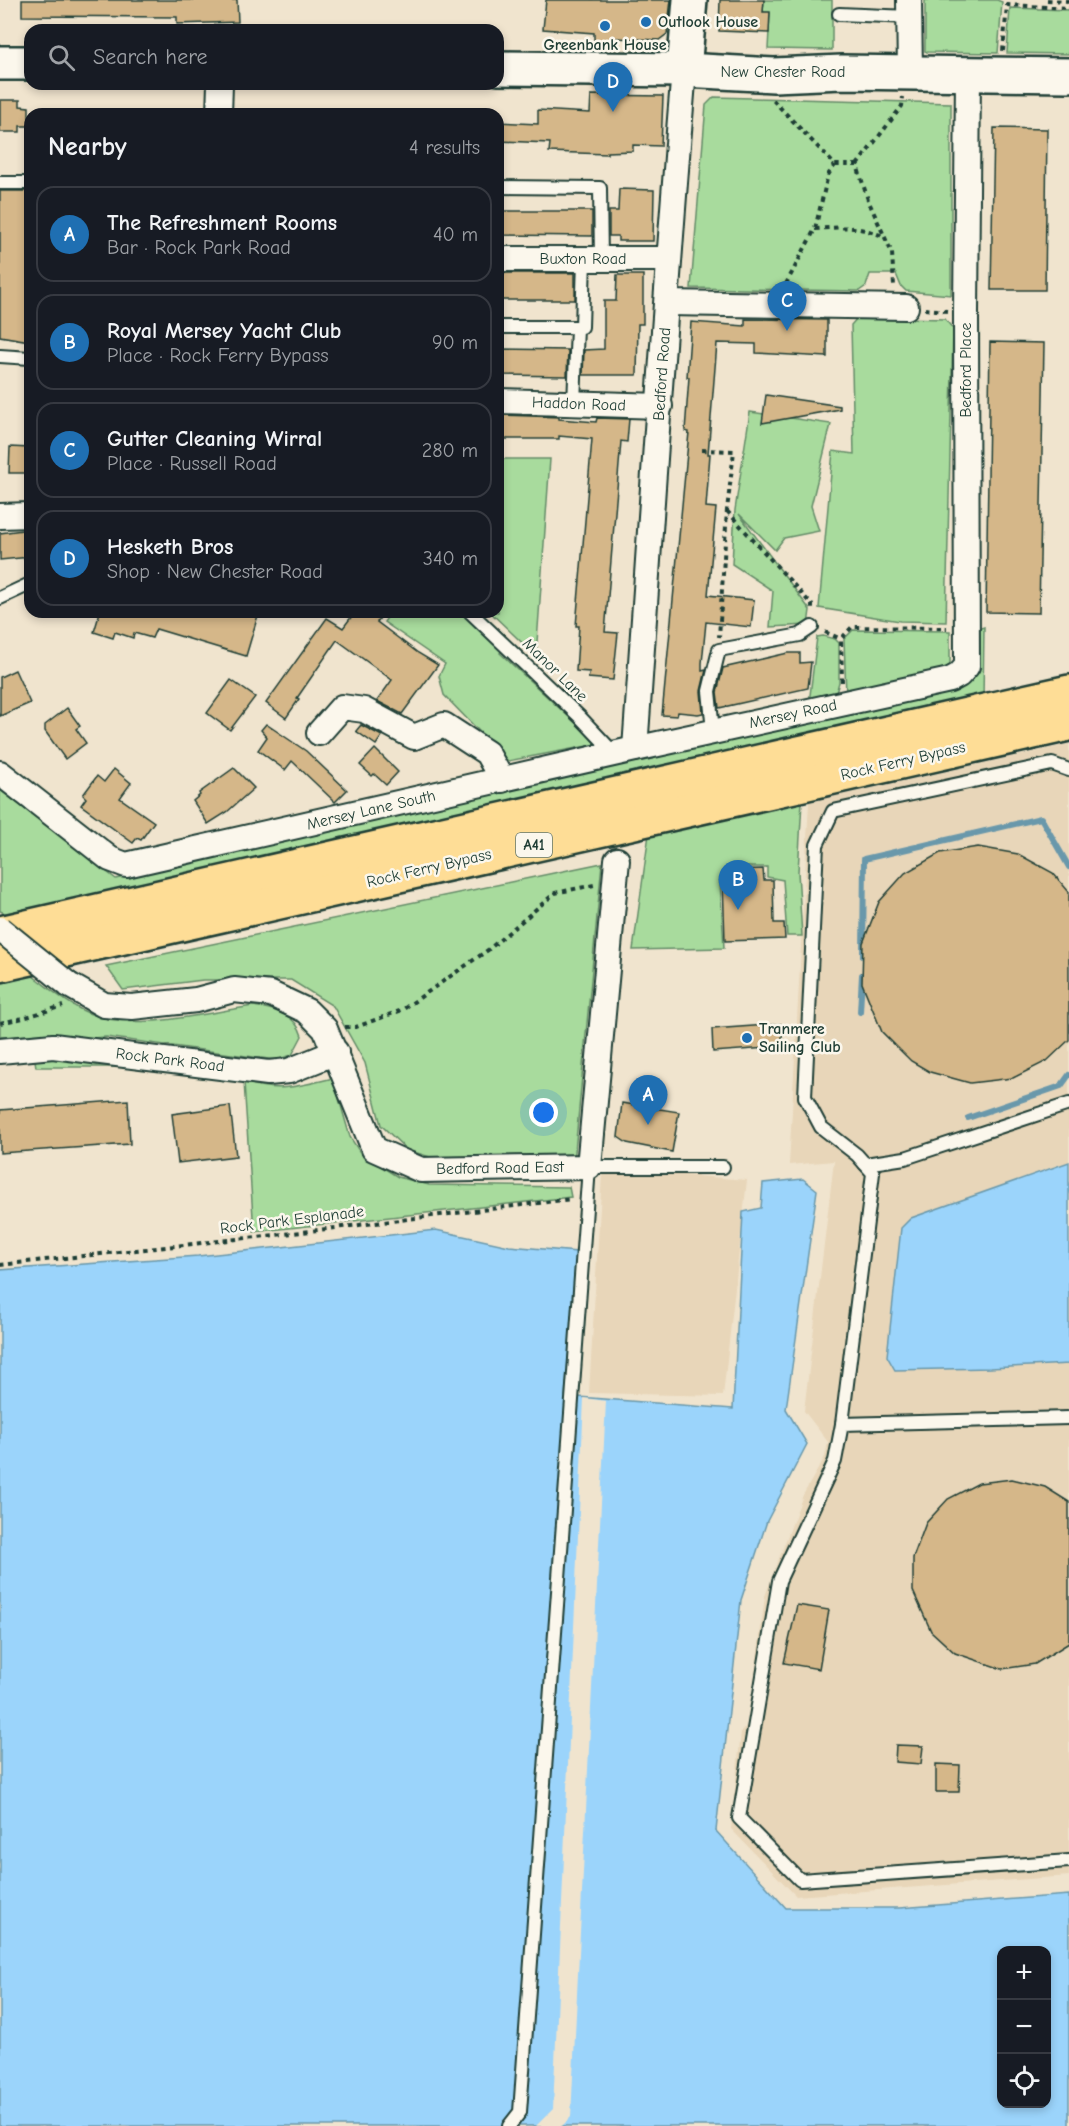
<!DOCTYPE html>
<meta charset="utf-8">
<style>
body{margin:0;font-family:"Comic Neue",sans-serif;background:#20242c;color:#f1f3f6}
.controls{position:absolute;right:18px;bottom:18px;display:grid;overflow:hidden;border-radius:12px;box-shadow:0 3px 9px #0003}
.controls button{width:54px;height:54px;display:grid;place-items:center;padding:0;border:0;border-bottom:2px solid #363941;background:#171b24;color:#f1f3f6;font:30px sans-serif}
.you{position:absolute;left:544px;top:1113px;width:21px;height:21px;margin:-15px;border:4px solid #fff;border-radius:50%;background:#1a73e8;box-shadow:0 0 0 9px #1a73e833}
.badge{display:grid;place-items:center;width:39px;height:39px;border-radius:50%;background:#1f6fb2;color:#fff;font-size:20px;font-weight:700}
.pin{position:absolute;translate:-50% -50px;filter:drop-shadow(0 2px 3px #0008)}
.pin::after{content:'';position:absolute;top:32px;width:21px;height:18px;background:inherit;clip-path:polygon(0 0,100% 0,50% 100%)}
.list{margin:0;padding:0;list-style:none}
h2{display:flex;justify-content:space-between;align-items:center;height:78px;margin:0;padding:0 24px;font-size:26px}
h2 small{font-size:20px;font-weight:400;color:#9ea1a6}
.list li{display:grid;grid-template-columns:39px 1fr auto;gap:18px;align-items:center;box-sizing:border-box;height:96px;margin:0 12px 12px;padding:0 12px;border:2px solid #363941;border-radius:18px}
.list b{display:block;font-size:22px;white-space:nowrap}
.list p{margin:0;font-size:20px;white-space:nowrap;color:#9ea1a6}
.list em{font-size:20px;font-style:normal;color:#9ea1a6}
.icon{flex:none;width:33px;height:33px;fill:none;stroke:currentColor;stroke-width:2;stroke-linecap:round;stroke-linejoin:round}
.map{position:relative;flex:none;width:1069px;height:2126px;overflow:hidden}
.search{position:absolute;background:#171b24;box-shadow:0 3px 9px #0003;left:24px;top:24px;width:480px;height:66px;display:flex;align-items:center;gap:15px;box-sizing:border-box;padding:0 21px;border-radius:18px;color:#9ea1a6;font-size:22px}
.panel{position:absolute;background:#171b24;box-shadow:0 3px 9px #0003;left:24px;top:108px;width:480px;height:510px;border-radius:18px}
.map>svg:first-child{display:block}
.built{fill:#e8d6b9}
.green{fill:#a8db9d;stroke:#648c68;stroke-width:1.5}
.water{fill:#9bd4fb;stroke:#6998ab;stroke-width:1.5;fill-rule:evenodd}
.pier{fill:#f0e4ce}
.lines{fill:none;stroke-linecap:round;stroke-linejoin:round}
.stream{stroke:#6998ab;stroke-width:6}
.building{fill:#d5b789;stroke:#1f3d34;stroke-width:1.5}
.lane-casing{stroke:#1f3d34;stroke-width:16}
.street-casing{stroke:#1f3d34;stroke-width:28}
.secondary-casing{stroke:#1f3d34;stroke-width:38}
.highway-casing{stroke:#1f3d34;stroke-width:38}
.path{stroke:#1f3d34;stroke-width:4;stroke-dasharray:4.5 4.5;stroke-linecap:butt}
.lane{stroke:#fbf7ec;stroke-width:12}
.street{stroke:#fbf7ec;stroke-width:24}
.secondary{stroke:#fbf7ec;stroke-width:33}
.highway{stroke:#fedd96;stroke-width:33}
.street-bridge-casing{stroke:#1f3d34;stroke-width:28;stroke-linecap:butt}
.street-bridge{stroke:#fbf7ec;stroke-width:24}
.poi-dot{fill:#1f6fb2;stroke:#fbf7ec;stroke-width:2}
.labels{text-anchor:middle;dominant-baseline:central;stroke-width:5;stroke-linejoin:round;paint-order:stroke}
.shield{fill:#fbf7ec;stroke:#61756b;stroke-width:1.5}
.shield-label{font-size:15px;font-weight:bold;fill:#1f3d34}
.poi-label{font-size:16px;font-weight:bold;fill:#1f3d34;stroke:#fbf7ec;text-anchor:start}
.street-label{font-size:16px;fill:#1f3d34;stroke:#fbf7ec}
</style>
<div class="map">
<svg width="1069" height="2126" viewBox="0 0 1069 2126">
<rect width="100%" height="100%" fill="#f0e4ce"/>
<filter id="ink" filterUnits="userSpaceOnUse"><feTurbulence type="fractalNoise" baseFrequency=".0167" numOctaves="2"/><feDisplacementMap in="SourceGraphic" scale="12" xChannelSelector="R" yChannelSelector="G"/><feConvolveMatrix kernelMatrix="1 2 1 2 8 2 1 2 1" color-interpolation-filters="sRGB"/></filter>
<g filter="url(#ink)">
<g class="built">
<path d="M1069 744V1876L796 1896 731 1829 741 1732 749 1723 765 1596 803 1495 825 1457 828 1442 804 1411 834 1161 789 1165 809 802Z"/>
<path d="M602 1174 685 1175 747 1180 723 1396 589 1393Z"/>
</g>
<g class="green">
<path d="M764 0H832V50L768 49 770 13 763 12Z"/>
<path d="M925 0H997L1002 2 998 53 927 52 925 51Z"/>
<path d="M1010 8 1069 10V54L1007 53Z"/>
<path d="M714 97 951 103V295L906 291 901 286 896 274H870L866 286 859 291 691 288 706 105Z"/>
<path d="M858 317 945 319 953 329 946 622 900 621 819 608 833 451 854 454 851 325Z"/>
<path d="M750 412 831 424 811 506 819 531 784 538 775 550 739 514 810 610 808 625 770 627 773 591 732 564 735 510Z"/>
<path d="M498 459H550L536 656 490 612H498Z"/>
<path d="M391 612H466L504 649 500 653 598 744 508 761 444 695 439 676 445 664 384 622Z"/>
<path d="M984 627 983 701 14 917 0 911V790L116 879 263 844 950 691 977 629Z"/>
<path d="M853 630 950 631V671L846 695 844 639Z"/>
<path d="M823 636 835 639 839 643V682L835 697 809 704 817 637Z"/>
<path d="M802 801 798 872 802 936H787L783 880 767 877V867H732L731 877 720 880 724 948 633 950 649 834Z"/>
<path d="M602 863 574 1162 450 1163 407 1150 381 1125 365 1063 333 1006 291 980H203L123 990 106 966Z"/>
<path d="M30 974C47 986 64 1002 84 1011 132 1034 202 1013 253 1006 274 1009 296 1014 302 1036L292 1055 276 1060 106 1037 77 1039 126 1067H36L34 1054 27 1035 0 1037V983Z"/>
<path d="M333 1078 350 1137 361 1154 398 1177 429 1185 569 1187 571 1197 254 1232 244 1082C278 1093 299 1086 333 1078Z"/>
</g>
<g class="water">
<path d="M1069 1162V1364L990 1368 895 1370 887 1356 901 1228 911 1218Z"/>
<path d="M803 1179 817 1190 786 1409 807 1444 767 1521 741 1600 716 1831 786 1908H899L1069 1895V2126H0V1270L198 1256 436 1230 509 1246 577 1252 565 1396 733 1409 743 1212 761 1208 763 1183ZM1002 1950H1046V2104H1002Z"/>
</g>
<path class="pier" d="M584 1398 606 1401 571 2117 562 2126H536L553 2109Z"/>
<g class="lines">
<g class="stream">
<path d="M863 956 864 859 1041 818 1069 867"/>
<path d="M860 1012 862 975"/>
<path d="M968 1118 1061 1086 1069 1075"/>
</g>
</g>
<g class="building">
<path d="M22 0H237L238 22 177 24V17L22 16Z"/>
<path d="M546 0H671L667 34 659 40 615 38V43L594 42V33L543 29Z"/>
<path d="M720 0H764L763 12H770L769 33 719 31Z"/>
<path d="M591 95 663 96 661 146 633 145V151L607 152V154L549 152 550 143 498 141V122L538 124V110L590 113Z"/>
<path d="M0 100H20V106L29 107V126H20V132H0Z"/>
<path d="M994 128 1047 129 1045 290H991Z"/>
<path d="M619 189 654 190 653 241H618V236H609V211H618Z"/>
<path d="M0 191H30V341L0 336Z"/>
<path d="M498 211H592V236L498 235Z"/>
<rect x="498" y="273" width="77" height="27"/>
<path d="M617 275H643V324H638L637 375H583L584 350 604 349V301H616Z"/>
<path d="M745 319 827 320V357L756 353V344L717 343 708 454H710L706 507 716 508 708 595 754 600 751 627 706 622 702 663V671L706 670 701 691 703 713 698 714 678 712 677 716 662 715 689 432 685 431 689 377H687L691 322 745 326Z"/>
<path d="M990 342 1044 343 1039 613 986 612Z"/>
<path d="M498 349 568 350 567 376 498 375Z"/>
<path d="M766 395 840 406V409L762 423Z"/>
<path d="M499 415 559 417V419L596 422 597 418 629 419 627 442 621 441 605 632 618 633 613 680 588 678 590 672 576 671 579 626H576L592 439 559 436V439H499Z"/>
<path d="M10 447 30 448V473H9Z"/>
<path d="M30 529V557L0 560V533Z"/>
<path d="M100 612H198L215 615 216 612H259L246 656 156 629 152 638 134 633 133 638 115 632 113 638 94 632Z"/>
<path d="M355 612H384L377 622 418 653 438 665 402 714 377 701 392 680 337 640 297 698 299 699 286 718 266 703 327 618 343 628Z"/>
<path d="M788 653H800V663L811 662 808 688 719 708 717 692 723 668Z"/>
<path d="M15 670 30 703 0 716V677Z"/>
<path d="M231 680 255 697 230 730 207 713Z"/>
<path d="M67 708 80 726 76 729 86 743 65 759 45 731V725Z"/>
<path d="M266 724 306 751 347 790 335 802 292 761 285 770 258 750 267 737 261 730Z"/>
<path d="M361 725 382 736 376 745 356 731Z"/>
<path d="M375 749 398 772 386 785 374 774 372 776 360 765Z"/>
<path d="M234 768 254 788 227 812 208 824 193 801 200 795 199 793Z"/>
<path d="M114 769 131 783 120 798 154 822 141 840 137 838 133 843 81 805 86 798 83 795 97 776 104 782Z"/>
<path d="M978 847 1018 854 1053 873 1069 892V1040L1047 1061 1013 1078 970 1083 930 1072 911 1061 882 1032 862 983 863 943 879 902 905 873 940 853Z"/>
<path d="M763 869 764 880H773L774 923H784L785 939 725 941 723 882H735V870Z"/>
<path d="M781 1024 783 1047 713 1052 712 1029Z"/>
<path d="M128 1100 130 1144 0 1153V1110Z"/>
<path d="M622 1103 679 1112 672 1152 627 1143 618 1137Z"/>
<path d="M230 1106 236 1156 178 1163 172 1114Z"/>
<path d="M1012 1479 1045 1487 1069 1502V1643L1035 1664 1002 1669 955 1653 931 1631 913 1591V1558L926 1523 948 1499 979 1483Z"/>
<path d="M797 1605 829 1610 819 1669 784 1663Z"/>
<path d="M896 1745 923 1746 921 1764 895 1762Z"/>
<path d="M936 1764 960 1765 959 1792H936Z"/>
</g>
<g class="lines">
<g class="lane-casing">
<g id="lane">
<path d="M839 14 910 17"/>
<path d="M0 183H30"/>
<path d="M498 187 600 188 601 259"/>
<path d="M498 327H582L584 259"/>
<path d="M0 356 30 358"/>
<path d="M574 404 577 327"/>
<path d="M0 598 30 584"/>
<path d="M470 612 580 717 615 754"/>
<path d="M713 731 709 691 719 650 800 635 812 627"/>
<path d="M865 1164 905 1158 1069 1104"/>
<path d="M1069 1418 842 1424 835 1461 779 1581 739 1818 800 1880 1069 1861"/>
<path d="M842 1424 873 1173 857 1155 821 1127 805 1097 817 845 833 811 1052 764 1069 770"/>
<path d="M509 2126 520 2112 589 1167H723"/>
</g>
</g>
<g class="street-casing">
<g id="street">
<path d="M909 0 910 73"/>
<path d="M219 114 220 84"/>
<path d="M498 259H668"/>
<path d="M667 303 906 307"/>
<path d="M498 401 660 406"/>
<path d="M0 516 30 515"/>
<path d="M319 733 342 707 364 710 414 737 444 725 487 753 502 780"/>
<path d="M635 749C651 522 665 296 684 70"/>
<path d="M0 773 110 859 126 865 635 749 950 680 959 675 967 666 966 313 968 75"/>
<path d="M69 985 104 1005 132 1007 196 1000 234 990 271 994 307 1011 325 1029 374 1149 421 1170 589 1167 617 860"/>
<path d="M0 1051 53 1046 268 1073 289 1071 336 1052"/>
</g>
</g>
<g class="secondary-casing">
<g id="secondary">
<path d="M0 63H30"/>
<path d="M498 68 684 70 774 75 842 72 1069 75"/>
<path d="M684 70 690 0"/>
</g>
</g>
<g class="highway-casing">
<g id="highway">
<path d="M0 933 1069 692"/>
<path d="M0 965 1069 724"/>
</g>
</g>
<g class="path">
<path d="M1047 0 1069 1"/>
<path d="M1003 51 1007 5 1069 8"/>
<path d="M773 100 835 165H857L868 200 892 253 894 286"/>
<path d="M857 165 902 106 903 97"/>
<path d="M815 229C842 227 859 225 884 237"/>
<path d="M786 284 815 229 828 175 835 165"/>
<path d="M925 309 947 311"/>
<path d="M702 450 734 451 727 510 719 637"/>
<path d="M727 511 812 605V612"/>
<path d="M825 632 841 639"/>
<path d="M842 682 841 639 852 627 947 628"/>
<path d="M0 1023 23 1018 63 1006"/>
<path d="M345 1027H356L402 1010 488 950 555 893 594 885"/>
<path d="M0 1265 302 1232 571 1199"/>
</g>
<use href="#lane" class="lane"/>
<use href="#street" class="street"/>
<use href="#secondary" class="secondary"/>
<use href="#highway" class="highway"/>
<g class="street-bridge-casing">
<path id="street-bridge" d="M0 929 69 985"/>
</g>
<use href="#street-bridge" class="street-bridge"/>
</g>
</g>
<g class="poi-dot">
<circle cx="646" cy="22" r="6"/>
<circle cx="605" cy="26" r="6"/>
<circle cx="747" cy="1038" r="6"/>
</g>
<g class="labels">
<rect class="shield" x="516" y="833" width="36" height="24" rx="4.5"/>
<g class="shield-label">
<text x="534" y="845">A41</text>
</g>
<g class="poi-label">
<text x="658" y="22">Outlook House</text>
<text x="605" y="45" text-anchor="middle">Greenbank House</text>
<text x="759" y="1029">Tranmere<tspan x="759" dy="18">Sailing Club</tspan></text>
</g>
<g class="street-label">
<text x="783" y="72">New Chester Road</text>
<text x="583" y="259">Buxton Road</text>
<text transform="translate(966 370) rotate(-90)">Bedford Place</text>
<text transform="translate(662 374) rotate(-86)">Bedford Road</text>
<text transform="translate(579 404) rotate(2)">Haddon Road</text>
<text transform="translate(555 670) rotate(44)">Manor Lane</text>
<text transform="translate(793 714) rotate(-12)">Mersey Road</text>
<text transform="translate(903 761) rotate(-13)">Rock Ferry Bypass</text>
<text transform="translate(371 810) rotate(-13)">Mersey Lane South</text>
<text transform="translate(429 868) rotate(-13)">Rock Ferry Bypass</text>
<text transform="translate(170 1060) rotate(7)">Rock Park Road</text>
<text transform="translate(500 1168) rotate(-1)">Bedford Road East</text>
<text transform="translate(292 1220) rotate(-7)">Rock Park Esplanade</text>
</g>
</g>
</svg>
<div class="controls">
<button>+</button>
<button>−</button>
<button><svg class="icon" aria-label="locate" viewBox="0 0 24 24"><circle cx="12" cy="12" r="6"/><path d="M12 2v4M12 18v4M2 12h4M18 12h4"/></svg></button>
</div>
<div class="you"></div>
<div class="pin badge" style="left:648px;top:1125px">A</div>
<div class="pin badge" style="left:738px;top:910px">B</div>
<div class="pin badge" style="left:787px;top:331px">C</div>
<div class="pin badge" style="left:613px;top:112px">D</div>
<div class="search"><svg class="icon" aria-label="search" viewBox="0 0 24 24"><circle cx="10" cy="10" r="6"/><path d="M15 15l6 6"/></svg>Search here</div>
<section class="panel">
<h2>Nearby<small>4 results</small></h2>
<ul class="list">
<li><span class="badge">A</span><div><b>The Refreshment Rooms</b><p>Bar · Rock Park Road</p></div><em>40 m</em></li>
<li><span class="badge">B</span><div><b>Royal Mersey Yacht Club</b><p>Place · Rock Ferry Bypass</p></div><em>90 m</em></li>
<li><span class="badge">C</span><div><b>Gutter Cleaning Wirral</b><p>Place · Russell Road</p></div><em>280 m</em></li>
<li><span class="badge">D</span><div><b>Hesketh Bros</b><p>Shop · New Chester Road</p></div><em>340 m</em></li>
</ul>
</section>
</div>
